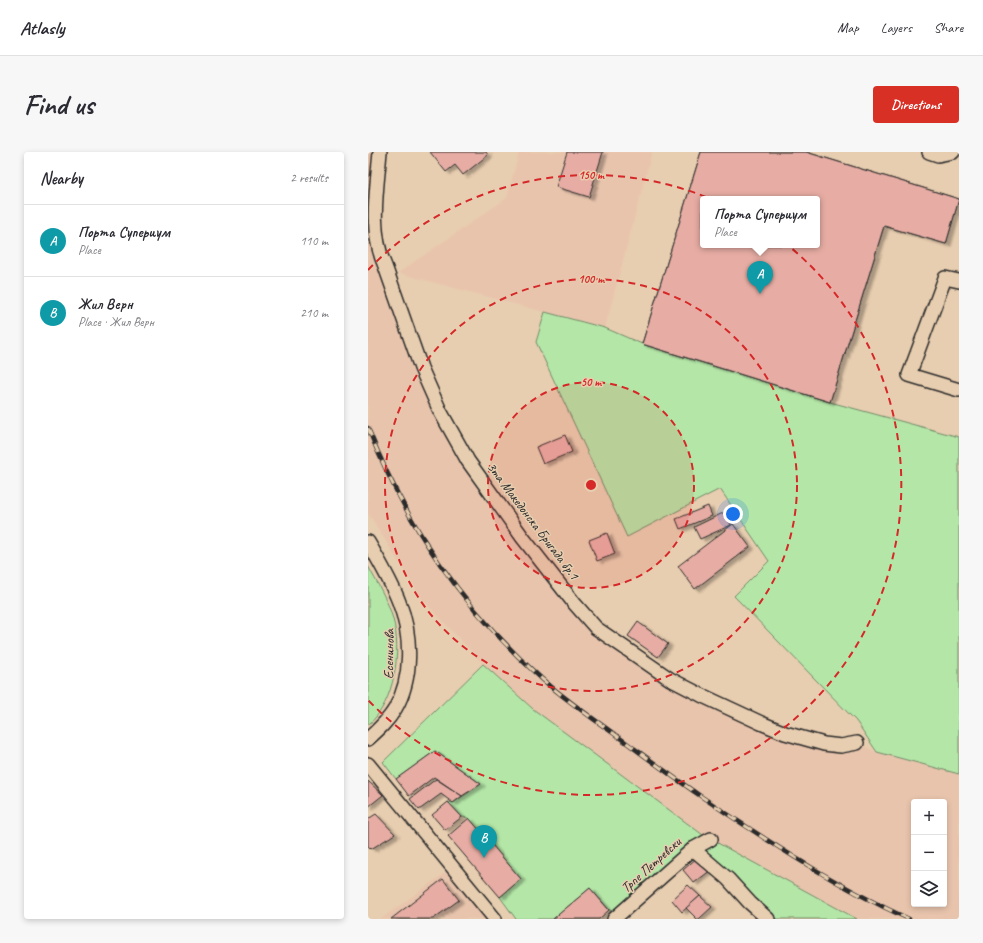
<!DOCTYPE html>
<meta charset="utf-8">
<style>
body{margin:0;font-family:Caveat,sans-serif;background:#f7f7f7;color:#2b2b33}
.controls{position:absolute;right:12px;bottom:12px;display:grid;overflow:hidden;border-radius:4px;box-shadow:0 2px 6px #0003}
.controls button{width:36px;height:36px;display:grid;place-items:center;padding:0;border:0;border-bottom:1px solid #e1e1e2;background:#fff;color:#2b2b33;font:20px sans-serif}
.you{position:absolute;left:365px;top:362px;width:14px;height:14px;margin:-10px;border:3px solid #fff;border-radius:50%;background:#1a73e8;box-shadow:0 0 0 6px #1a73e833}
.badge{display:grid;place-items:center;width:26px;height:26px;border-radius:50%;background:#d93025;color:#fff;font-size:13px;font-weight:700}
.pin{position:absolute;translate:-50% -33px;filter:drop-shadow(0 1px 2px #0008)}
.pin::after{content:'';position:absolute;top:21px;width:14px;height:12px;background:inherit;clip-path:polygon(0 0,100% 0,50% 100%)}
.popup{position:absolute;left:332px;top:44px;width:120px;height:52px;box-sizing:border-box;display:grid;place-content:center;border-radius:4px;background:#fff;filter:drop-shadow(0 1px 3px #0005);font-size:13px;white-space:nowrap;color:#7c7c81}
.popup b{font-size:15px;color:#2b2b33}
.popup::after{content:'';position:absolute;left:50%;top:100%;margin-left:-8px;border:8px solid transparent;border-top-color:#fff}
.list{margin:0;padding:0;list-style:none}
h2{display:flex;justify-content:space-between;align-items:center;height:52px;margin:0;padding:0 16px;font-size:17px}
h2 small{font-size:13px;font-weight:400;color:#7c7c81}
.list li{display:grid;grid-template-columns:26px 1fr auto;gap:12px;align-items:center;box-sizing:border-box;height:72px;padding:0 16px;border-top:1px solid #e1e1e2}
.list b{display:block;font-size:15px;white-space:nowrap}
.list p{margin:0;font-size:13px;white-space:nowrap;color:#7c7c81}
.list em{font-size:13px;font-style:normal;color:#7c7c81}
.icon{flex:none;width:22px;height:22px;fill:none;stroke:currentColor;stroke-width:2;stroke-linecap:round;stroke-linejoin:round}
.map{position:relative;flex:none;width:591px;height:767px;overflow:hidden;border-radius:4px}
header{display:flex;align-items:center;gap:24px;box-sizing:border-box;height:56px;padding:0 20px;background:#fff;border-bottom:1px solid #e1e1e2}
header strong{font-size:19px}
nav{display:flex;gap:22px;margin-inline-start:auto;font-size:14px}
.intro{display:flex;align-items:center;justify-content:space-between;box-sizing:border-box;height:96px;padding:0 24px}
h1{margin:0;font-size:28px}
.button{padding:10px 18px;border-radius:4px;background:#d93025;color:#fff;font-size:14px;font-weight:700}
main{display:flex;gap:24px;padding:0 24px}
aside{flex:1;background:#fff;border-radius:4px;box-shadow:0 2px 6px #0003}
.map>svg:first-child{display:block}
.built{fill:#e8c4ac;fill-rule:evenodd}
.green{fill:#b4e7a7;stroke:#708969}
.building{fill:#e7ada4;stroke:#2b2b2b;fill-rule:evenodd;filter:url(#shadow)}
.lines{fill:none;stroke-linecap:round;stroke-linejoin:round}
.minor-casing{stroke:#2b2b2b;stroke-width:16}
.minor{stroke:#e8ceb0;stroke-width:13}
.rail-casing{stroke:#2b2b2b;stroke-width:4.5}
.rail{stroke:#e8ceb0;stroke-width:3;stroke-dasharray:9;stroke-linecap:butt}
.ring{fill:none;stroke:#d62828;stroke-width:2;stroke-dasharray:7 5}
.labels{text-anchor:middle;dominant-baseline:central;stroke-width:3;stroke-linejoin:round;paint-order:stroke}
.street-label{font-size:14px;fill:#2b2b2b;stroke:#e8ceb0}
.centre{fill:#d62828;stroke:#e8ceb0;stroke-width:2}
.ring-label{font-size:12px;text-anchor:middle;font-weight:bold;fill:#d62828;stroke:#e8ceb0;stroke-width:3;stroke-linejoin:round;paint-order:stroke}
</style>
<header>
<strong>Atlasly</strong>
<nav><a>Map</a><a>Layers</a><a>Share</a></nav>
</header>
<div class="intro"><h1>Find us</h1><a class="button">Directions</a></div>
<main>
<aside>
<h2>Nearby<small>2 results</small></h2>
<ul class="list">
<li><span class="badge" style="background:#0f9aa8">A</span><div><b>Порта Супериум</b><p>Place</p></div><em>110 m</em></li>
<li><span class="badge" style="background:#0f9aa8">B</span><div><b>Жил Верн</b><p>Place · Жил Верн</p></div><em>210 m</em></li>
</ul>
</aside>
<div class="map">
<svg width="591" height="767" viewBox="0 0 591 767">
<defs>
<filter id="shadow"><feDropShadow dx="4.5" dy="2.5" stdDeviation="1" flood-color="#0004"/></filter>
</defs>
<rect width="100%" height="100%" fill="#e8ceb0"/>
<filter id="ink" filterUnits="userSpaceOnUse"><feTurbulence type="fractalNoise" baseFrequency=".025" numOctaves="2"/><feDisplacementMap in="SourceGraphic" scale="8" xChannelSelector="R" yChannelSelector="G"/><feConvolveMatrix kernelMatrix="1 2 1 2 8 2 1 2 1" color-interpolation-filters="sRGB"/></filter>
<g filter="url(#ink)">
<g class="built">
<path d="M0 0H12L9 91 72 259 206 451 279 511 417 581 489 591 509 600 591 622V767H489L335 683 280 644 165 557 115 512 54 447 0 361ZM546 650H576V752H546Z"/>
<path d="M151 0H284L237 176 30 121 139 46Z"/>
<path d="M81 718 117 767H13Z"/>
</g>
<g class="green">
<path d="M177 160 237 176 274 192 462 250 591 285V622L509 600 488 569 366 444 401 409 352 337 259 385 168 190Z"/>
<path d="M0 414C9 431 20 448 25 467 34 498 27 551 0 573Z"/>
<path d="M115 512 165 557 335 683 489 767H400L325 697 248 765 222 736 185 767H148L132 745 153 727 101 666 94 665 80 650 85 651 113 632 67 599 28 627 15 610Z"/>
</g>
<g class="building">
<path d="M62 0H118L120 3 95 23 87 13 78 20Z"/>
<path d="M199 0H235L221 45 188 35Z"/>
<path d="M333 0H438L591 47 578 92 516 74 462 250 274 192ZM335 47H449V93H335Z"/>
<path d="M333 0H438L591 47 578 92 516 74 462 250 274 192ZM335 47H449V93H335Z"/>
<path d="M197 283 204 300 175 312 168 295Z"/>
<path d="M340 354 344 364 312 377 308 367Z"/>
<path d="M357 360 363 373 332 387 326 375Z"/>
<path d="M365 372 382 395 327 437 310 414Z"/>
<path d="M239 381 247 402 229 409 221 388Z"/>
<path d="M270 470 300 492 290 505 260 484Z"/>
<path d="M67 599 113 632 94 644 66 625 41 644 28 627Z"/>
<path d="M68 627 94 644 85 651 73 642 51 658 42 647Z"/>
<path d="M0 629 15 643 0 655Z"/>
<path d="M80 650 94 665 77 678 64 663Z"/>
<path d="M8 662 27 682 3 697 0 694V667Z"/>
<path d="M101 666 153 727 132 745 80 684Z"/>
<path d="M330 705 343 718 326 731 315 718Z"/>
<path d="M75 727 91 748 65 767H23Z"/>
<path d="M320 733 332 744 314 760 304 748Z"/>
<path d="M222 736 241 758 231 767H185Z"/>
<path d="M332 744 344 755 331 767H329L318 756Z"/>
</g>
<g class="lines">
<g class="minor-casing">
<g id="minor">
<path d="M12 0C9 36 1 79 17 114L53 216 72 259 100 309 155 386 206 451 228 476 302 527 333 543 393 571 417 581 456 592 473 594 489 591"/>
<path d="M561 0 570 3 585 0"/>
<path d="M591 129 577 126 541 223 591 238"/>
<path d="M0 390C11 409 23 429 31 450 44 483 45 526 27 557 20 569 10 578 0 587"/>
<path d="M0 612 127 767"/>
<path d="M325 697 360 727 382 751 400 767"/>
<path d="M246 767 325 697 343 687"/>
</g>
</g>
<use href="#minor" class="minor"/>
<g class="rail-casing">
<path id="rail" d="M0 276C39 375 95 456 174 527 197 547 221 564 245 581 274 602 302 623 331 643 398 688 466 733 541 767"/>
</g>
<use href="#rail" class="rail"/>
</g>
</g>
<circle cx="223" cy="333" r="103" fill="#d62828" fill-opacity=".12"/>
<g class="ring">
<circle cx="223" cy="333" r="103"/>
<circle cx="223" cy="333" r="206"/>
<path d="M0 118A310 310 0 1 1 0 548"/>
</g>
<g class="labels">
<g class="street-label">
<text transform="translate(165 369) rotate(53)">3та Македонска Бригада бр.1</text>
<text transform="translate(21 502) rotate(-89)">Есенинова</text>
<text transform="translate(283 713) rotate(-42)">Трпе Петревски</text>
</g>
</g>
<circle cx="223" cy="333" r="6" class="centre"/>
<g class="ring-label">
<text x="223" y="27">150 m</text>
<text x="223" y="131">100 m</text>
<text x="223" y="234">50 m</text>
</g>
</svg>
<div class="controls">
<button>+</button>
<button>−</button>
<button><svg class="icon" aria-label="layers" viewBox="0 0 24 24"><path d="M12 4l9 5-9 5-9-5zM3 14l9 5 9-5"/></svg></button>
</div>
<div class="you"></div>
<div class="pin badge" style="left:392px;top:142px;background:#0f9aa8">A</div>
<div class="popup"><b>Порта Супериум</b>Place</div>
<div class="pin badge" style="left:116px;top:706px;background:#0f9aa8">B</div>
</div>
</main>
